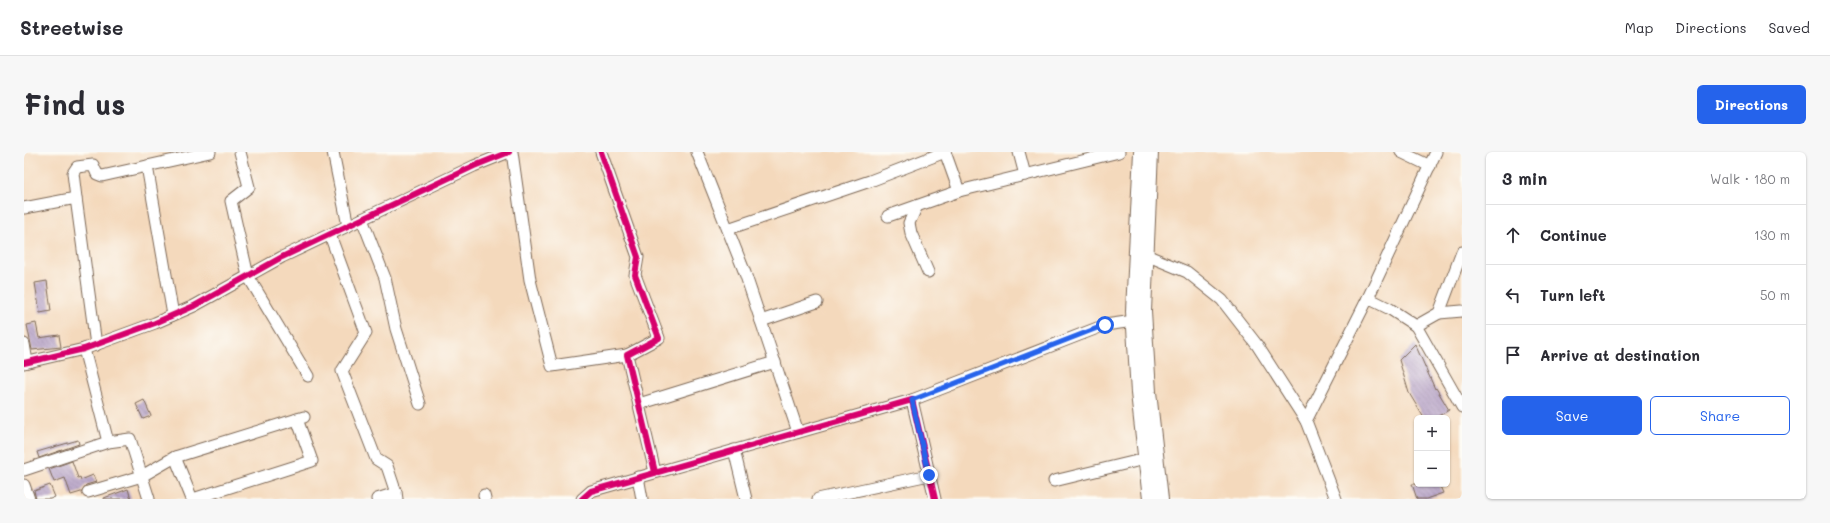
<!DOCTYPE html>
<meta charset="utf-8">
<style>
body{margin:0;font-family:Mali,sans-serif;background:#f7f7f7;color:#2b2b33}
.controls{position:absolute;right:12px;bottom:12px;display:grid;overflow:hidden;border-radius:6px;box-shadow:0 1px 3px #0004}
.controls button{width:36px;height:36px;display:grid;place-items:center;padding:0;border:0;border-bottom:1px solid #e1e1e2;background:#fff;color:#2b2b33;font:20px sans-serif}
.stop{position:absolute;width:12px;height:12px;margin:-9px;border:3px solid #2563eb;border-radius:50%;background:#fff}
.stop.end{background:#2563eb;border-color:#fff;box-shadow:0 1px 4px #0008}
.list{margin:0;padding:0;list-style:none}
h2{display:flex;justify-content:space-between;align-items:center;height:52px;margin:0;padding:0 16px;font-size:17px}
h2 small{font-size:13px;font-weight:400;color:#7c7c81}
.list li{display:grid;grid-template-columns:26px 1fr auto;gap:12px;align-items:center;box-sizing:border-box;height:60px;padding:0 16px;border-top:1px solid #e1e1e2}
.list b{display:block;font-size:15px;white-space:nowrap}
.list em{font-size:13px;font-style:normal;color:#7c7c81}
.actions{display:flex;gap:8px;padding:12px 16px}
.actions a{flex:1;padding:9px 0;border:1px solid #2563eb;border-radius:6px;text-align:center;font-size:14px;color:#2563eb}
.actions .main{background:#2563eb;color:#fff}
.icon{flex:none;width:22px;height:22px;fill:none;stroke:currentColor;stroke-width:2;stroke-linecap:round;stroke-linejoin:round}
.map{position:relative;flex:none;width:1438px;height:347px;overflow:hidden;border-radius:6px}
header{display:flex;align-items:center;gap:24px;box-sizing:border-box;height:56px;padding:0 20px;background:#fff;border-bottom:1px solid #e1e1e2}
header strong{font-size:19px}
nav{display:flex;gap:22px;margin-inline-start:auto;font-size:14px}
.intro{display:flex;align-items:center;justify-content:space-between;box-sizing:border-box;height:96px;padding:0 24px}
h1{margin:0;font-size:28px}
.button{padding:10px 18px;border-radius:6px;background:#2563eb;color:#fff;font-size:14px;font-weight:700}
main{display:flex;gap:24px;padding:0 24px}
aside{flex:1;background:#fff;border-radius:6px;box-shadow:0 1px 3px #0004}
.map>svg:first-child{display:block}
.building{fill:url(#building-back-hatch)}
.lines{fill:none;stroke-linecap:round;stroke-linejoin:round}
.minor-casing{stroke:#7c6755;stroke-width:13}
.major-casing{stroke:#7c6755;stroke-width:16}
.minor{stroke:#fff;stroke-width:11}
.major{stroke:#fff;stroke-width:14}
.cycleway-casing{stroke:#fdfcf7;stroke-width:8}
.cycleway{stroke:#d6006c;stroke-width:6}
.route{stroke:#2563eb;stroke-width:5}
</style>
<header>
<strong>Streetwise</strong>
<nav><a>Map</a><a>Directions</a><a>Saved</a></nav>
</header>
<div class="intro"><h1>Find us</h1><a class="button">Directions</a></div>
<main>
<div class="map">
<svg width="1438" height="347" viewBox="0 0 1438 347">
<defs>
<pattern id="building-back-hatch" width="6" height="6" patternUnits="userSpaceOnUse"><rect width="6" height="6" fill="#b19bc2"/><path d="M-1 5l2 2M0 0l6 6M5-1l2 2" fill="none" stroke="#917f9d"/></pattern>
</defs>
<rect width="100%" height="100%" fill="#fdfcf7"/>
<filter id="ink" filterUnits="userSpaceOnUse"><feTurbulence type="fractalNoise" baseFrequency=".025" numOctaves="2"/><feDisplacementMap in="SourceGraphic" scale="8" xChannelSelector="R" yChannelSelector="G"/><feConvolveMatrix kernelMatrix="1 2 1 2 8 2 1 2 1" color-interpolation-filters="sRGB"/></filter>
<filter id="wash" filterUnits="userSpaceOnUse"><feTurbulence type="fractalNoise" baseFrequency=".012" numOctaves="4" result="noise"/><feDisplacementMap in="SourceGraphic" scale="16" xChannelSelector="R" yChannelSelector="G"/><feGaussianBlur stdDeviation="0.9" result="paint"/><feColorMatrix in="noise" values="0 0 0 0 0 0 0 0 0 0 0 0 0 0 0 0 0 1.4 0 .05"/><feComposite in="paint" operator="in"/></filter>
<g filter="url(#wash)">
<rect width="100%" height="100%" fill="#f4d9bc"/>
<g id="blocks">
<g class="building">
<path d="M23 129 27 159 16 161 11 131Z"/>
<path d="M12 171 15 186 35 183 37 195 8 198 3 173Z"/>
<path d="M1391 192 1411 237 1412 236 1425 258 1411 266H1400L1385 241 1375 208Z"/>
<path d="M120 248 127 264 119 267 112 252Z"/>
<path d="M54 288 55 292 15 306 13 300Z"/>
<path d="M48 309 54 326 56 325 57 328 69 323 72 330 62 333 57 340 47 343 41 326 30 330 25 317Z"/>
<path d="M1388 332H1415L1419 341 1402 347H1393Z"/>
<path d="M26 333 31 345 26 347H12L10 339Z"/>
<path d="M104 337 107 347H80V346Z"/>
</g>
</g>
</g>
<g filter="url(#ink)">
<use href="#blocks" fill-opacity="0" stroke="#7c6755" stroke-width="1"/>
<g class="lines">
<g class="minor-casing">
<g id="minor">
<path d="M216 0 225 35 207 49 224 124 284 224"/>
<path d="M309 0 324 74"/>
<path d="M488 0 506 128 528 214 603 203"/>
<path d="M577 0 614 105 611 123 635 186 603 203 631 320"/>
<path d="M673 0 721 121 774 280"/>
<path d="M921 0 935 39"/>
<path d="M995 0 1001 23"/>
<path d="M1377 0 1406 14"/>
<path d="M52 46 49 21 53 15 69 13 73 22 78 24 123 14"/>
<path d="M893 54 885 71 887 81 904 120"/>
<path d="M0 56 52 46 72 193"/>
<path d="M864 64 935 39 1095 0"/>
<path d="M338 67 361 126 372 177 396 252"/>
<path d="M704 77 846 29 921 0"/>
<path d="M306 83 342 181 318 219 352 307 363 314 372 341"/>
<path d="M1122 103 1163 120 1198 148 1233 193 1282 269 1312 347"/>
<path d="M1344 146 1366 157 1392 174 1415 161 1438 100"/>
<path d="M1415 161 1438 159"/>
<path d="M149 163 123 14 186 0"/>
<path d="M737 169 793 150"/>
<path d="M1392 174 1438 255"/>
<path d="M0 192 3 210"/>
<path d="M60 197 84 290 106 287 125 347"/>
<path d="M0 211 60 197 131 171 170 154 258 105 450 14 485 0"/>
<path d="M888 248 1081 173 1117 168"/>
<path d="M615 252 751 210"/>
<path d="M1282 269 1344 146 1412 0"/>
<path d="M710 298 722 347"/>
<path d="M151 305 168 347"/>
<path d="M0 318 84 290"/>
<path d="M614 325 618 347"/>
<path d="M1030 329 1121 307"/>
<path d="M0 333 5 347"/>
<path d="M64 340 118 324 151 305 280 265"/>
<path d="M460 343 461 347"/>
<path d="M169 347 288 309 273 267"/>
<path d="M353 347 372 341 373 347"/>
<path d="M558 347 567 339 888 248 911 347"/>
<path d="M794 347 905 323"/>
</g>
</g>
<g class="major-casing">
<g id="major">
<path d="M1117 0 1109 159 1114 241 1126 347"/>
<path d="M1127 0 1120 159 1125 240 1137 347"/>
</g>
</g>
<use href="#minor" class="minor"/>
<use href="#major" class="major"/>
<g class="cycleway-casing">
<g id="cycleway">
<path d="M577 0 614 105 611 123 635 186 603 203 631 320"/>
<path d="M0 211 60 197 131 171 170 154 258 105 450 14 485 0"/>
<path d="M558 347 567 339 888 248 911 347"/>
</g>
</g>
<use href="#cycleway" class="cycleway"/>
</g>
</g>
<g class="lines" filter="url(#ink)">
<path class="route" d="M905 323 888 248 1081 173"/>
</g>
</svg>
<div class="controls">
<button>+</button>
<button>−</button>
</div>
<div class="stop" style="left:1081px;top:173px"></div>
<div class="stop end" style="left:905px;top:323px"></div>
</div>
<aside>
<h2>3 min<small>Walk · 180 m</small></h2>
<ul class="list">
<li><svg class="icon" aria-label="ahead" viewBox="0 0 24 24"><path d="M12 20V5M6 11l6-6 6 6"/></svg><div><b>Continue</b></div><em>130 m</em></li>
<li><svg class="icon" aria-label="left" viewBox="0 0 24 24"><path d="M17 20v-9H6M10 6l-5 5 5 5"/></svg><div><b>Turn left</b></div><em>50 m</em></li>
<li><svg class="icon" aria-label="arrive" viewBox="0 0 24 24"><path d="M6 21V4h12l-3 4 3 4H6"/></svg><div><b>Arrive at destination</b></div></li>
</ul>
<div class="actions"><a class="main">Save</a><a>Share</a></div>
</aside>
</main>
